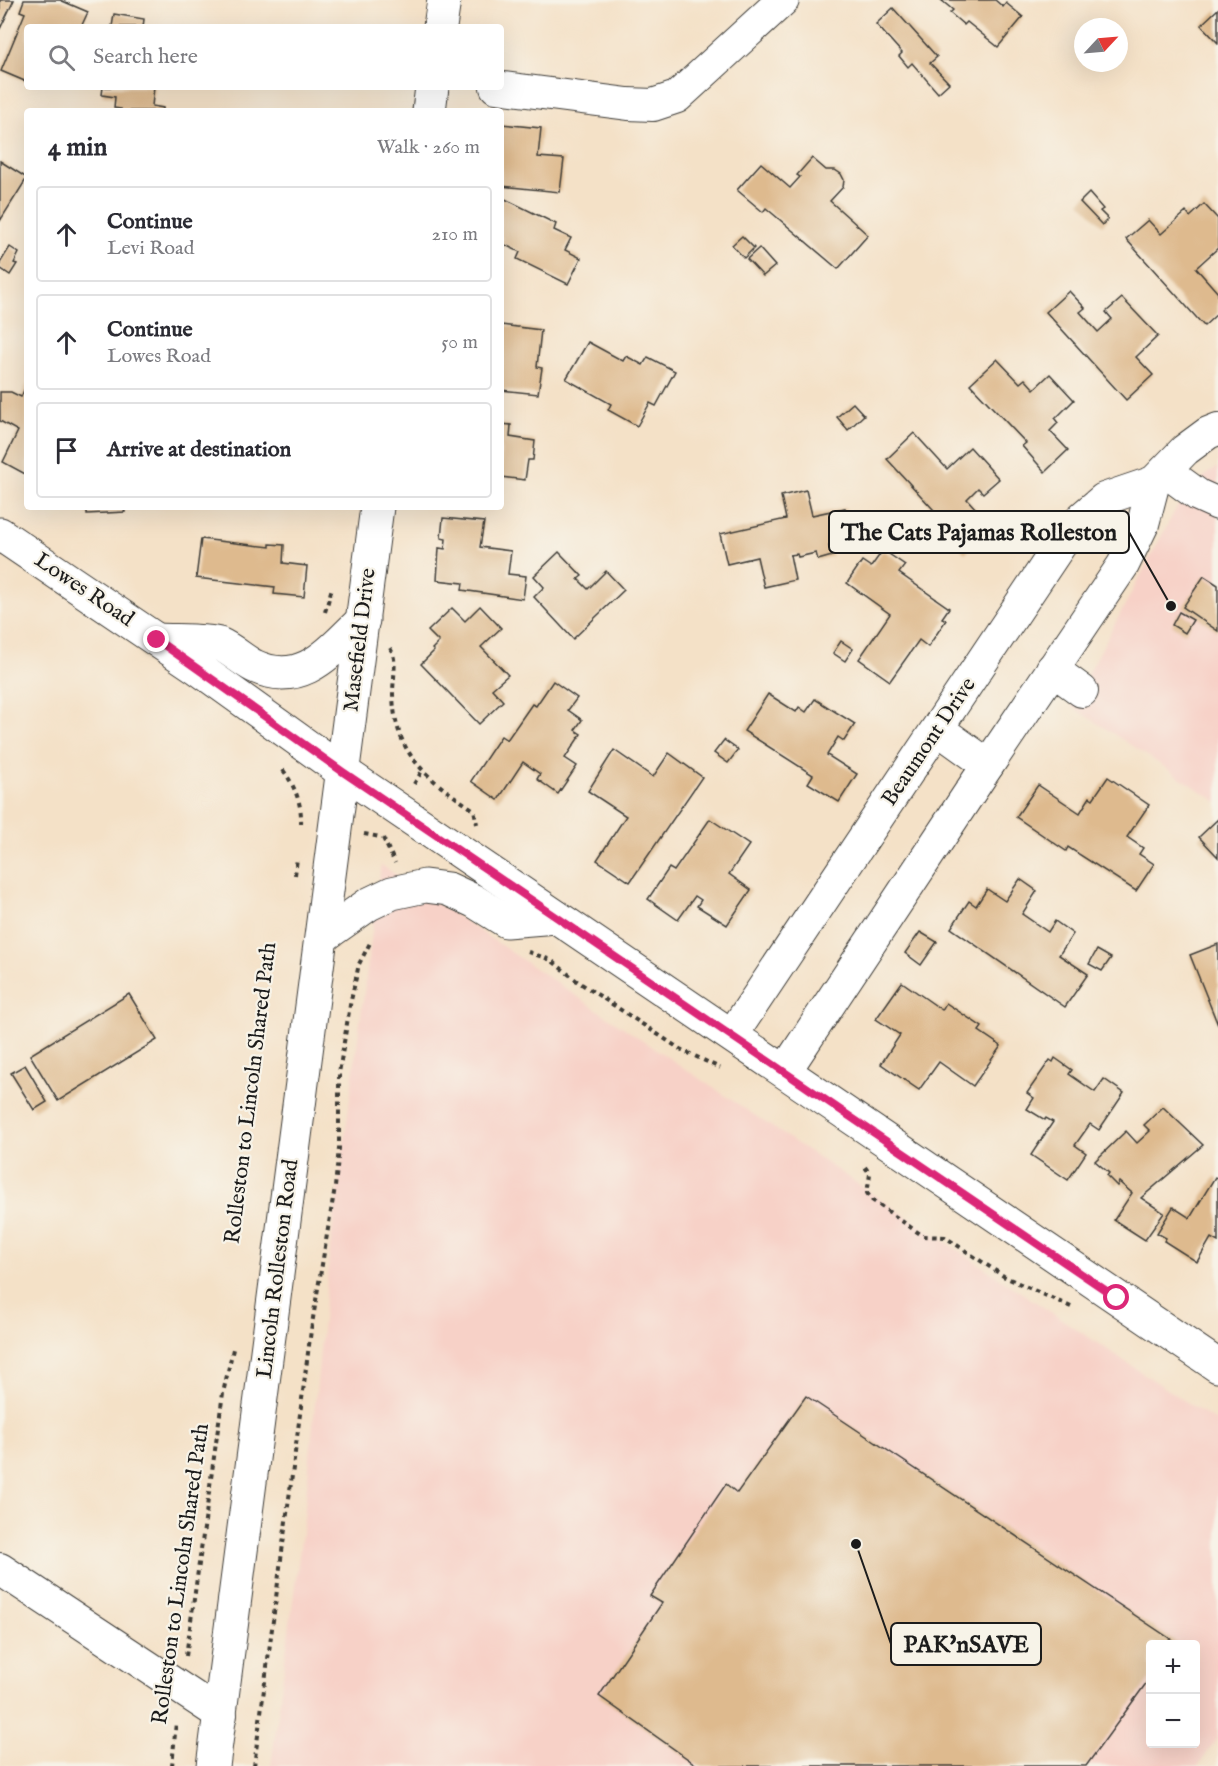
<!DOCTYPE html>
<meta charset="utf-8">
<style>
body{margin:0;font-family:"IM FELL English",serif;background:#f7f7f7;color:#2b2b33}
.controls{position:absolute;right:18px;bottom:18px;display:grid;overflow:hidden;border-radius:6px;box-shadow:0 6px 24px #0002}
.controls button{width:54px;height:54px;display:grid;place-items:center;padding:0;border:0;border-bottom:2px solid #e1e1e2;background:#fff;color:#2b2b33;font:30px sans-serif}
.compass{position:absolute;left:1074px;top:18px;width:54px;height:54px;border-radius:50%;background:#fff;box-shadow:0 6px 24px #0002;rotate:64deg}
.stop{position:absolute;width:18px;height:18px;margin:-14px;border:4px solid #db2777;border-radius:50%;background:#fff}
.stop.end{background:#db2777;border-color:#fff;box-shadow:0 2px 6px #0008}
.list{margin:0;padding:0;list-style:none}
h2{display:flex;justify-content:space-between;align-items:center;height:78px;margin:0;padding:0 24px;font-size:26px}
h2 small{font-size:20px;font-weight:400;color:#7c7c81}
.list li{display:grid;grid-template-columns:39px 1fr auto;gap:18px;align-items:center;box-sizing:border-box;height:96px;margin:0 12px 12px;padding:0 12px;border:2px solid #e1e1e2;border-radius:6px}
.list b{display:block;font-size:22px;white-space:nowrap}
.list p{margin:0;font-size:20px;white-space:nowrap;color:#7c7c81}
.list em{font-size:20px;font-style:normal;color:#7c7c81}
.icon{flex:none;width:33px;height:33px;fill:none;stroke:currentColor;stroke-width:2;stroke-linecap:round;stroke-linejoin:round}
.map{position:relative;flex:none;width:1218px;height:1766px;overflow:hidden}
.search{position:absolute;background:#fff;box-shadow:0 6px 24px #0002;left:24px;top:24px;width:480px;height:66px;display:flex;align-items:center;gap:15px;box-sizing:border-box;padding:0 21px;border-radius:6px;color:#7c7c81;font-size:22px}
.panel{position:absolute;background:#fff;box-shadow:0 6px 24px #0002;left:24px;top:108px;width:480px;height:402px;border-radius:6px}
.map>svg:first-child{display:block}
.built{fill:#f7d1c7;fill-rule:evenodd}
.building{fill:#deba8e}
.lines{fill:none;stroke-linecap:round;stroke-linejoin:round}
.minor-casing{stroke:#3c3a36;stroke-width:34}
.major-casing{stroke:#3c3a36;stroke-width:35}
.path{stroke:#3c3a36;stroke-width:4;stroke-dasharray:4.5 4.5;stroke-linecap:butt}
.minor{stroke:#fff;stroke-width:32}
.major{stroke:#fff;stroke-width:33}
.route{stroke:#db2777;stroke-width:8}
.labels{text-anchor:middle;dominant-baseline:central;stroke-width:4.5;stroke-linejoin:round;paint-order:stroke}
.street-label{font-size:22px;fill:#1c1c1c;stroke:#f7f3e8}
.leader{fill:none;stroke:#1c1c1c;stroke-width:2}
.callout-dot{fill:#1c1c1c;stroke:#f7f3e8;stroke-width:2}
.callout{fill:#f7f3e8;stroke:#1c1c1c;stroke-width:2}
.callout-label{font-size:24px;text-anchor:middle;font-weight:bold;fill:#1c1c1c}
</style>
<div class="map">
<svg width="1218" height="1766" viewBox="0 0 1218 1766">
<rect width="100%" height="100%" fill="#f7f3e8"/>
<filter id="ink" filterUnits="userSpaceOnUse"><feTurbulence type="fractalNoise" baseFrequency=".0167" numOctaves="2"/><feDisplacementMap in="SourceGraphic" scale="12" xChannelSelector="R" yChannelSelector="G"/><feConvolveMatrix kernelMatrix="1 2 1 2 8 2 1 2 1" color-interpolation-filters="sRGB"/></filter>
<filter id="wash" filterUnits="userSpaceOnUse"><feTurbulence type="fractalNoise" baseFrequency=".008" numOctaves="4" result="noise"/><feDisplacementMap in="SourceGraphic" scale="24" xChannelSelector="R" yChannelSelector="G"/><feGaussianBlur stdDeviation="1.35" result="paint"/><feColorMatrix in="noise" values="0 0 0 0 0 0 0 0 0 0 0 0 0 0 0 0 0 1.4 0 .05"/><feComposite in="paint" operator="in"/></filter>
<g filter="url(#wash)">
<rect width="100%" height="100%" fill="#f4e1c7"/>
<g class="built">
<path d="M1218 468V802L1071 706 1177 507 1209 472Z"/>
<path d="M381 865 769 1125 1218 1423V1737L1198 1766H271L304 1518 330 1248ZM1150 1644H1196V1744H1150Z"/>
</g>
<g id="blocks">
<g class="building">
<path d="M0 0H14L0 29Z"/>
<path d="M24 0H60L88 12 81 27H27V82L1 71 25 13 20 11Z"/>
<path d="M941 0H995L1003 7 1006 3 1023 17 998 47 967 22 964 25 950 13 953 10Z"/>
<path d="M893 8 937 57 930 63 949 83 938 93 912 63 908 67 899 56 902 53 876 24Z"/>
<path d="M1218 9V43L1201 25Z"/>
<path d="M114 14 144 19 143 27H112Z"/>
<path d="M103 87H154L152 106 163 108V111H120L121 109 114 108 115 97 102 95Z"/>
<path d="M501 124 541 128 538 157 564 159 560 192 501 186Z"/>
<path d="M812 158 826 170H835L841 174 844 180 843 187 830 201 868 235 838 269 766 208 763 212 737 190 761 163 790 188 800 177 797 175Z"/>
<path d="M0 161 27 178 0 221Z"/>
<path d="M1089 193 1103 209 1100 211 1108 219 1102 225 1080 202Z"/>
<path d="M501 197 556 224 554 230 571 238 565 250 581 258 568 284 517 259 520 252 501 243 503 238 501 237Z"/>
<path d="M1204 204 1218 219V248L1196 268 1218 293V313L1204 326 1126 239 1148 220 1161 234 1186 212 1190 217Z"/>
<path d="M742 236 754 248 744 258 732 245Z"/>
<path d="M10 247 19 253 14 263 17 264 10 275 0 268V263Z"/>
<path d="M759 248 775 266 763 276 747 259Z"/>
<path d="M1069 291 1085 308 1080 312 1098 332 1112 319 1106 312 1122 298 1158 336 1136 357 1153 375 1126 400 1046 312Z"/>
<path d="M501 325 541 330 537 367 542 368 538 394 501 390Z"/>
<path d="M588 342 623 361 626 356 643 365 648 357 675 371 656 406 650 403 637 426 608 410 611 404 566 379Z"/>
<path d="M997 359 1020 383 1025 379 1034 389 1050 374 1074 400 1055 419 1058 423 1050 431 1068 450 1045 472 1022 446 1026 443 970 384Z"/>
<path d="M27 384V475L3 462 18 431 0 421V392H11L21 397Z"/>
<path d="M853 403 864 415 848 430 837 417Z"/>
<path d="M501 424 511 425 510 437 535 441 533 460H528L525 480 501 477Z"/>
<path d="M914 433 947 469 970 447 999 479 983 493 978 488 967 499 993 528 965 553 940 525 944 521 887 459Z"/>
<path d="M806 490 812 515 845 508 853 540 829 546 832 556 818 560 816 553 798 557 797 554 790 555 795 580 764 587 757 557 727 564 720 534 786 519 781 496Z"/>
<path d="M87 507H124L125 512 87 514Z"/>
<path d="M443 518 484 522 480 547 511 551 508 574 526 576 523 599 462 590 463 583 437 580 439 548 445 549 446 539 441 538Z"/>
<path d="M201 539 270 547V544L284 545 283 563 307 566 304 597 274 594 275 587 196 578Z"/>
<path d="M883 550 905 565 899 573 949 608 942 618 946 620 928 647 919 640 890 681 859 659 890 614 847 583 862 561 871 567Z"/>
<path d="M559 552 582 576 578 579 588 589 606 571 624 590 573 639 534 597 544 587 534 576Z"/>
<path d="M1204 576 1218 585V631L1183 607Z"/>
<path d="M480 606 501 628 481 647 508 675 492 689 503 701 479 724 421 664 434 651 432 649 439 642 428 631 452 608 465 621Z"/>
<path d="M1179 612 1193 620 1185 633 1172 625Z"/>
<path d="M841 641 853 649 845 661 833 653Z"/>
<path d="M553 681 577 698 568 710 582 720 575 730 581 734 565 758 577 766 558 794 537 779 540 774 523 762 498 800 471 781 501 736 507 740 532 704 536 706Z"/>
<path d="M768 694 796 712 799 707 806 712 815 699 855 724 844 741 838 737 827 755 857 774 839 802 808 783 813 775 744 731Z"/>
<path d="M724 740 738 750 728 763 714 753Z"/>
<path d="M614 750 653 777 669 753 702 777 630 882 597 860 626 816 588 791Z"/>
<path d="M1108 777 1149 805 1127 837 1143 848 1139 854 1154 864 1136 891 1068 847 1066 851 1016 817 1038 785 1080 813 1090 797 1093 799Z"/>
<path d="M710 819 749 845 729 874 751 890 727 925 697 906 701 900 695 896 678 920 648 899 669 868 674 871Z"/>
<path d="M1218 819V857L1199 837Z"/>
<path d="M1020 879 1037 891 1022 914 1048 932 1055 921 1073 934 1059 955 1088 974 1065 1007 951 928 969 901 976 906 987 889 1005 901Z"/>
<path d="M920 932 937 942 921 965 905 953Z"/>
<path d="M1218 944V1025L1190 955Z"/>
<path d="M1097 950 1111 958 1102 971 1089 964Z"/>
<path d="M902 982 942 1010 946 1003 982 1027 979 1031 1001 1046 973 1086 939 1062 919 1090 881 1064 900 1035 876 1019Z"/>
<path d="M129 994 157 1040 58 1101 30 1055Z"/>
<path d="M1055 1058 1072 1070 1069 1074 1095 1092 1104 1079 1124 1093 1099 1130 1090 1124 1075 1145 1086 1153 1068 1180 1031 1155 1053 1122 1046 1118 1045 1120 1027 1109 1034 1098 1027 1093 1050 1060 1053 1062Z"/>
<path d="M25 1065 47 1102 34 1110 11 1073Z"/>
<path d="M1163 1107 1203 1145 1141 1198 1164 1213 1145 1240 1114 1220 1132 1193 1119 1182 1117 1186 1107 1176 1109 1173 1095 1161 1126 1131 1137 1143 1150 1131 1144 1125Z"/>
<path d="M1215 1177 1218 1179V1242L1211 1238 1197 1262 1164 1241 1166 1238 1157 1233 1173 1207 1190 1218Z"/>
<path d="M806 1396 1178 1644H1150V1678L1086 1766H698L599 1696 662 1603 650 1596 726 1484 737 1493Z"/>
</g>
</g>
</g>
<g filter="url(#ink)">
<use href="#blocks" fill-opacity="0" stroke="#3c3a36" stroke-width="1.5"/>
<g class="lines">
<g class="minor-casing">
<g id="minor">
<path d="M496 87 628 104 653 105 677 97 783 0"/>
<path d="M1165 471 1198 495 1218 504"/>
<path d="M1052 669 1082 691"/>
<path d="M938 729 988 765"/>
<path d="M732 1035 1060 545 1083 517 1104 499 1154 482"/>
<path d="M785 1071 988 765 1123 565 1143 524 1154 482 1185 450 1208 433 1218 429"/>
<path d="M0 1569 221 1715"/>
</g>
</g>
<g class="major-casing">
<g id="major">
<path d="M440 27 444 0"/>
<path d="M429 111 432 87"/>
<path d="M0 534 198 668 343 772 1218 1366"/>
<path d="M159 640C173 641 207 640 219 644 231 649 242 660 254 666 303 689 331 650 363 620"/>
<path d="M322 937 369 904 392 893 425 886 448 889 474 901 506 921 556 917"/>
<path d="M213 1766 377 507"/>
</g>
</g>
<g class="path">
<path d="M325 612 332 588"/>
<path d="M390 648C398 660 393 678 393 693 394 755 427 778 474 810L477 824"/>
<path d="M283 770C295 786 302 804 301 824"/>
<path d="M414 784 422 771"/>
<path d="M364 834 380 837"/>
<path d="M383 838 395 863"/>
<path d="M295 875 297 858"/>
<path d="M528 952 551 960 577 981 680 1049 720 1068"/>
<path d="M865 1167 870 1174 867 1193 872 1200 923 1236 945 1237 1005 1277 1071 1307"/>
<path d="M186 1656 223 1393 233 1349"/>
<path d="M172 1766 176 1722"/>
<path d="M254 1766 311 1330 335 1187 339 1148V1073L350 1005 359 964 370 943"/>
</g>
<use href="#minor" class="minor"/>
<use href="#major" class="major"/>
</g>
</g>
<g class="lines" filter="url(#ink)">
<path class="route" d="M157 640 343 772 1117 1298"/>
</g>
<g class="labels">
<g class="street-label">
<text transform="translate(84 590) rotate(34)">Lowes Road</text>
<text transform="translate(360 640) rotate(-83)">Masefield Drive</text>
<text transform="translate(929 742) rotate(-56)">Beaumont Drive</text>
<text transform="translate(251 1093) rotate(-83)">Rolleston to Lincoln Shared Path</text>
<text transform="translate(278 1269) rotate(-83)">Lincoln Rolleston Road</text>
<text transform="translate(181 1574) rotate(-82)">Rolleston to Lincoln Shared Path</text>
</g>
</g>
<path class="leader" d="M1171 606L1129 532M856 1544L891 1644"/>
<g class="callout-dot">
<circle cx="1171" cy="606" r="6"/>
<circle cx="856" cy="1544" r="6"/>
</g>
<g class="callout">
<rect x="829" y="511" width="300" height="42" rx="6"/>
<rect x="891" y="1623" width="150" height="42" rx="6"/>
</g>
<g class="callout-label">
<text x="979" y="540">The Cats Pajamas Rolleston</text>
<text x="966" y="1652">PAK'nSAVE</text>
</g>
</svg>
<div class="controls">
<button>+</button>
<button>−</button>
</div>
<svg class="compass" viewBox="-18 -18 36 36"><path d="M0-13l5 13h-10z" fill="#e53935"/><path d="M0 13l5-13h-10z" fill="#7c7c81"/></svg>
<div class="stop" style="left:1117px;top:1298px"></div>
<div class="stop end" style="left:157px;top:640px"></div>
<div class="search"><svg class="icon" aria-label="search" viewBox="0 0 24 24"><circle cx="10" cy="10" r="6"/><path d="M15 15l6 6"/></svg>Search here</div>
<section class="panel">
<h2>4 min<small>Walk · 260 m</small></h2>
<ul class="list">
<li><svg class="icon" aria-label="ahead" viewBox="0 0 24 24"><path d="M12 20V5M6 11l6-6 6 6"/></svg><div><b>Continue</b><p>Levi Road</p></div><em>210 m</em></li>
<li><svg class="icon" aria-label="ahead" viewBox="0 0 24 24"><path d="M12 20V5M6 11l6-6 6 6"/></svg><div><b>Continue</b><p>Lowes Road</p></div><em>50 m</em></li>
<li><svg class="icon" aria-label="arrive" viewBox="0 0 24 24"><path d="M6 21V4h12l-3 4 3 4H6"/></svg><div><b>Arrive at destination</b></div></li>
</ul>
</section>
</div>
